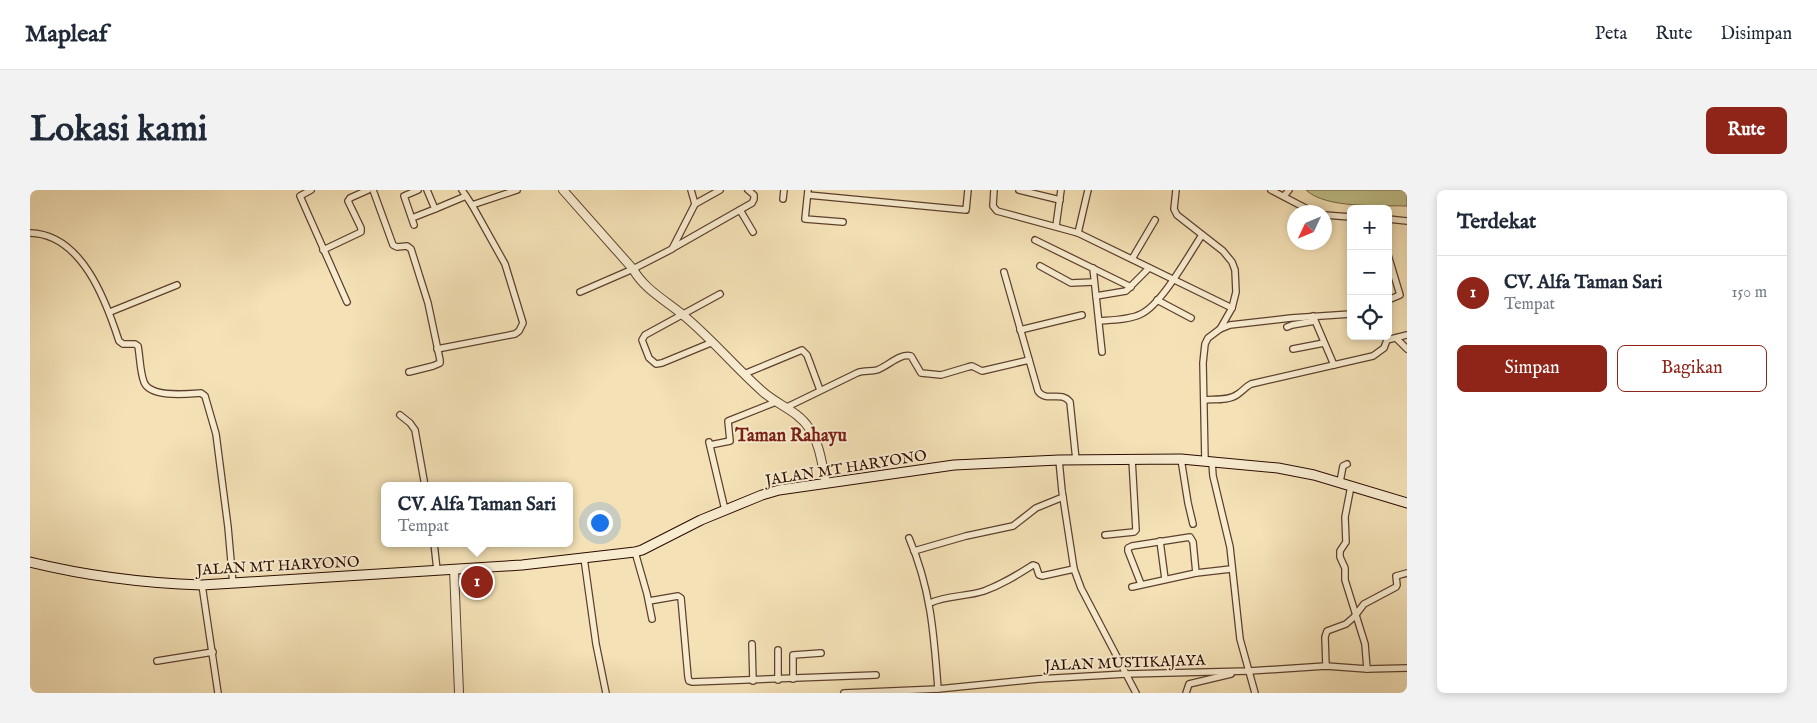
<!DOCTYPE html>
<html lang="id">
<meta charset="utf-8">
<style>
body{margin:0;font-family:"IM FELL English",serif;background:#f2f2f3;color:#1f2937}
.controls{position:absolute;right:15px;top:15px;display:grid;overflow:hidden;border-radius:8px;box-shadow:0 2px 8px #0003}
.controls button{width:45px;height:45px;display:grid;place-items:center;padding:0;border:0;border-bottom:1px solid #e0e1e3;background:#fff;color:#1f2937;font:25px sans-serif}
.compass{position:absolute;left:1257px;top:15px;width:45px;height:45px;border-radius:50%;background:#fff;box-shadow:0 2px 8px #0003;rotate:226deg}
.you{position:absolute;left:569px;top:332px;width:18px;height:18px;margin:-12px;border:4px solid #fff;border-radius:50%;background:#1a73e8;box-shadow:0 0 0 8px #1a73e833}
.badge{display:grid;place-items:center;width:32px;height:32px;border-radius:50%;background:#8f2418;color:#fff;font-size:16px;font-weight:700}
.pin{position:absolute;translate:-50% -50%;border:2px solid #fff;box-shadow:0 1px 5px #0006}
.popup{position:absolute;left:351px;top:292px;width:192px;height:65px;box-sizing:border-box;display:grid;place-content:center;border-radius:8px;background:#fff;filter:drop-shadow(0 1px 4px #0005);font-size:16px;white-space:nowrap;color:#747a83}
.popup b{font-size:19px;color:#1f2937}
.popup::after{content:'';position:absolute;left:50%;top:100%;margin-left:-10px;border:10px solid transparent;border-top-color:#fff}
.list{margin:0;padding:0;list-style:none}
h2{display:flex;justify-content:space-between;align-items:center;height:65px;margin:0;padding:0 20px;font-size:21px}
h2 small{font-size:16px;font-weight:400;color:#747a83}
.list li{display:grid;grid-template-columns:32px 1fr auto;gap:15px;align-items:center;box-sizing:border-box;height:75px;padding:0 20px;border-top:1px solid #e0e1e3}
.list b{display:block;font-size:19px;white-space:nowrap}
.list p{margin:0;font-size:16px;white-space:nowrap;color:#747a83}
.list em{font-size:16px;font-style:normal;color:#747a83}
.actions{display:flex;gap:10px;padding:15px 20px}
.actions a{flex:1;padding:11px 0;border:1px solid #8f2418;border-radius:8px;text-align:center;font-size:18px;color:#8f2418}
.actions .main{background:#8f2418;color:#fff}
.icon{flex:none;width:28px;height:28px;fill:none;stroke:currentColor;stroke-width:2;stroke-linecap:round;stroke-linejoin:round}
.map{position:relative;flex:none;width:1377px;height:503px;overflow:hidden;border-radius:8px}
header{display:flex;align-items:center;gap:30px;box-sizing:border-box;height:70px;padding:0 25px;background:#fff;border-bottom:1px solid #e0e1e3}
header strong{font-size:24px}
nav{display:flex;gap:28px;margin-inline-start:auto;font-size:18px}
.intro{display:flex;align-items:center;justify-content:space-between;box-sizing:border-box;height:120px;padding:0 30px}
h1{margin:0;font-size:35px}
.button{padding:12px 22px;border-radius:8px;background:#8f2418;color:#fff;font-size:18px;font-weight:700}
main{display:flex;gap:30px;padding:0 30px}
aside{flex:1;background:#fff;border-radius:8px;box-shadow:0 2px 8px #0003}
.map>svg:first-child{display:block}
.green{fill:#c0c18b;stroke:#766646}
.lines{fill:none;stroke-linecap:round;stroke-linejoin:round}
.minor-casing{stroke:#5d402e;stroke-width:8}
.tertiary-casing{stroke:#5d402e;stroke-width:10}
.secondary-casing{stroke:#2b0b00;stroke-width:11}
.minor{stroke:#f8ecd0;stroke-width:5.5}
.tertiary{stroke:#f8ecd0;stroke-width:8}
.secondary{stroke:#f8ecd0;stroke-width:9}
.labels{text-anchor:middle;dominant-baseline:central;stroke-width:4;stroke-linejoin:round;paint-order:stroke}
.street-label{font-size:15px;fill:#2b0b00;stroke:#f8ecd0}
.quarter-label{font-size:18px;font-weight:bold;fill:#7a1f14;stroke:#f8ecd0}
</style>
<header>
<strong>Mapleaf</strong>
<nav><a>Peta</a><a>Rute</a><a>Disimpan</a></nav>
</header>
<div class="intro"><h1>Lokasi kami</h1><a class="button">Rute</a></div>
<main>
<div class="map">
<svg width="1377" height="503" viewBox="0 0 1377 503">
<rect width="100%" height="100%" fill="#f4e1b6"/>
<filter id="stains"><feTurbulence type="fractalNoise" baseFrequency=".004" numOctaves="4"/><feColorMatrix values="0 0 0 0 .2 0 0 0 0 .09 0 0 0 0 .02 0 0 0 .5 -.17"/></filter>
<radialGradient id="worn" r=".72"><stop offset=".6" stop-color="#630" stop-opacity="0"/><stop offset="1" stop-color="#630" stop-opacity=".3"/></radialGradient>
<path class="green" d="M1276 0H1377V16C1350 15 1296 19 1276 0Z"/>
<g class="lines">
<g class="minor-casing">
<g id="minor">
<path d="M281 0 270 6 317 112"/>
<path d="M343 0 363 55 367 57 377 56 381 59 398 113 410 170V173L403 176 379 182"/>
<path d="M397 0 405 19 436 6"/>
<path d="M432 0 442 15 487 0"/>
<path d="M778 0 775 29 813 32"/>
<path d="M964 0 963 16 967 21 1048 43"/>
<path d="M989 0 1030 10"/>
<path d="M1058 0 1048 43 1202 118"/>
<path d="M1146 0 1144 19 1147 25 1193 61 1202 72 1205 80 1206 102 1202 118 1190 139 1178 148 1175 154 1173 173 1175 271"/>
<path d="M1241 0 1283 22"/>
<path d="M778 5 936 20 938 0"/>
<path d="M1254 6 1259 0"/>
<path d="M753 9 754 0"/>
<path d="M665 14 690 0"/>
<path d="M710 20 723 42"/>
<path d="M1294 25 1321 27"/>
<path d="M382 28 405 19"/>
<path d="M1358 29 1377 31"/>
<path d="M384 35 374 6 388 0"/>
<path d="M1026 36 1031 0"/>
<path d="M0 43C52 44 76 111 89 151L93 154H105L108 156C110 167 110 182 114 192 120 208 157 204 171 203L175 206 186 244 198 337 203 394"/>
<path d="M1005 50 1101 97"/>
<path d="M643 58 722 13 724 9V5L718 0"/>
<path d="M293 60 331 42V38L318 11 320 8 338 0"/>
<path d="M1358 65 1370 105 1358 110"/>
<path d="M1102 69 1125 30"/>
<path d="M1010 76 1041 93 1064 92"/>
<path d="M1063 78 1072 162"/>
<path d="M974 82 1008 201C1016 213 1031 200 1040 212L1046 270"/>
<path d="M550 102 603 79 642 59 665 14 661 0"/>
<path d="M1066 106 1096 101 1119 78"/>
<path d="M1127 110 1161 128"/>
<path d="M80 122 147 95"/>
<path d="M1283 126 1304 175"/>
<path d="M1069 131C1082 130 1099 130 1111 124 1132 114 1158 66 1172 45"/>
<path d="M1257 137 1262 135 1285 131"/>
<path d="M1190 139 1200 135 1261 128 1321 124"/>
<path d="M990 140 1052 125"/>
<path d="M1366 148 1377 159"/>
<path d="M683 152 632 173 626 174 619 168 612 150 615 145 690 104"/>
<path d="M407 159 485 144 489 141 493 133 475 74 442 15"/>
<path d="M1263 159 1294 153"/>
<path d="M714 184 772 160 777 165 790 200"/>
<path d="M1174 210C1184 209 1199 211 1208 204 1213 201 1215 197 1221 194L1343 166 1354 158 1357 150 1377 145"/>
<path d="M757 217 827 183C834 180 841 182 847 180 858 176 870 163 881 166L891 183 911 185 938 177 942 176 952 181 999 170"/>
<path d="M370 225 380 233 385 240 395 296"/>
<path d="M679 252 695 320"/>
<path d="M680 255 700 251 698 231 746 212"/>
<path d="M1151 269 1158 313 1163 334"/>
<path d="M1029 270 1032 301 1044 379 1051 398 1106 503"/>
<path d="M1182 272 1183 286 1200 357 1210 449 1225 503"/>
<path d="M1310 292 1313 276 1317 274"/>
<path d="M1321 296 1315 327 1316 352 1310 361V367L1315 378V390L1335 454 1337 479"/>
<path d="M1075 345 1104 342 1106 340 1102 269"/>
<path d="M879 348C901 399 904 445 908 499"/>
<path d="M1130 351 1135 389"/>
<path d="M404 353 407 380"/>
<path d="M884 361 936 346 983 336 1006 318 1033 307"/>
<path d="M605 362 617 404 622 429"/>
<path d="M554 368 566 454 576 503"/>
<path d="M1111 394 1098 361V358L1102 356 1160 347 1163 352 1166 383"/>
<path d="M172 395 188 503"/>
<path d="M1102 397 1166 383 1201 379"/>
<path d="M619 411 648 406 651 408 658 487 659 491 662 492 846 485"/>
<path d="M900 413C918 405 936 407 954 401 973 394 987 385 1003 375L1006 376 1009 385 1012 386 1044 379"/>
<path d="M722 454 723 491"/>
<path d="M748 460V490"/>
<path d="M127 471 183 462"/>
<path d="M1296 476 1295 447 1297 441 1316 434 1324 427 1334 414 1366 397 1367 395 1366 386 1377 383"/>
<path d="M763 489V465L791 463"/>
<path d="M814 503 908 499 1008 489 1096 484 1219 481 1296 476 1337 479 1377 478"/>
<path d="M1156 503 1159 494 1201 484"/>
</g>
</g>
<g class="tertiary-casing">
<g id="tertiary">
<path d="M533 0 603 79C614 99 635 110 653 125 681 148 705 177 732 201 747 215 767 220 779 238 790 254 792 275 796 293"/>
<path d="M424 379 429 503"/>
</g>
</g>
<g class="secondary-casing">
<path id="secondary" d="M0 372C57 386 114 393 172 395L492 375 605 362 612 360 671 330 732 305 749 300 924 275 1029 270 1151 269 1248 278 1284 285 1377 313"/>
</g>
<use href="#minor" class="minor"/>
<use href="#tertiary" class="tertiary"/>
<use href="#secondary" class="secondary"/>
</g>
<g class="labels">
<g class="street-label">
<text transform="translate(816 278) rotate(-9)">JALAN MT HARYONO</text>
<text transform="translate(248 376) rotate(-3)">JALAN MT HARYONO</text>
<text transform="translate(1095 473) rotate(-2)">JALAN MUSTIKAJAYA</text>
</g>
<g class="quarter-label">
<text x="761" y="246">Taman Rahayu</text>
</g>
</g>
<rect width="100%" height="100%" filter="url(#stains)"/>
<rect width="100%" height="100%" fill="url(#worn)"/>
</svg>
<div class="controls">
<button>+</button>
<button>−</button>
<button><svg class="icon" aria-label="locate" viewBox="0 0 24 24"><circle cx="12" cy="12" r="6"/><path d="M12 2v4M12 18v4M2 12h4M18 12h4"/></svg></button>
</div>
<svg class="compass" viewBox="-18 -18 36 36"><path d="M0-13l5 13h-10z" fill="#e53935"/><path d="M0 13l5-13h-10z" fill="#747a83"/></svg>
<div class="you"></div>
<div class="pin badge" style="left:447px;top:392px">1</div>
<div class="popup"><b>CV. Alfa Taman Sari</b>Tempat</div>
</div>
<aside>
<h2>Terdekat<small></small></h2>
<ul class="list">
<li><span class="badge">1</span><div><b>CV. Alfa Taman Sari</b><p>Tempat</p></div><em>150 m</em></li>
</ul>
<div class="actions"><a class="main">Simpan</a><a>Bagikan</a></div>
</aside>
</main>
